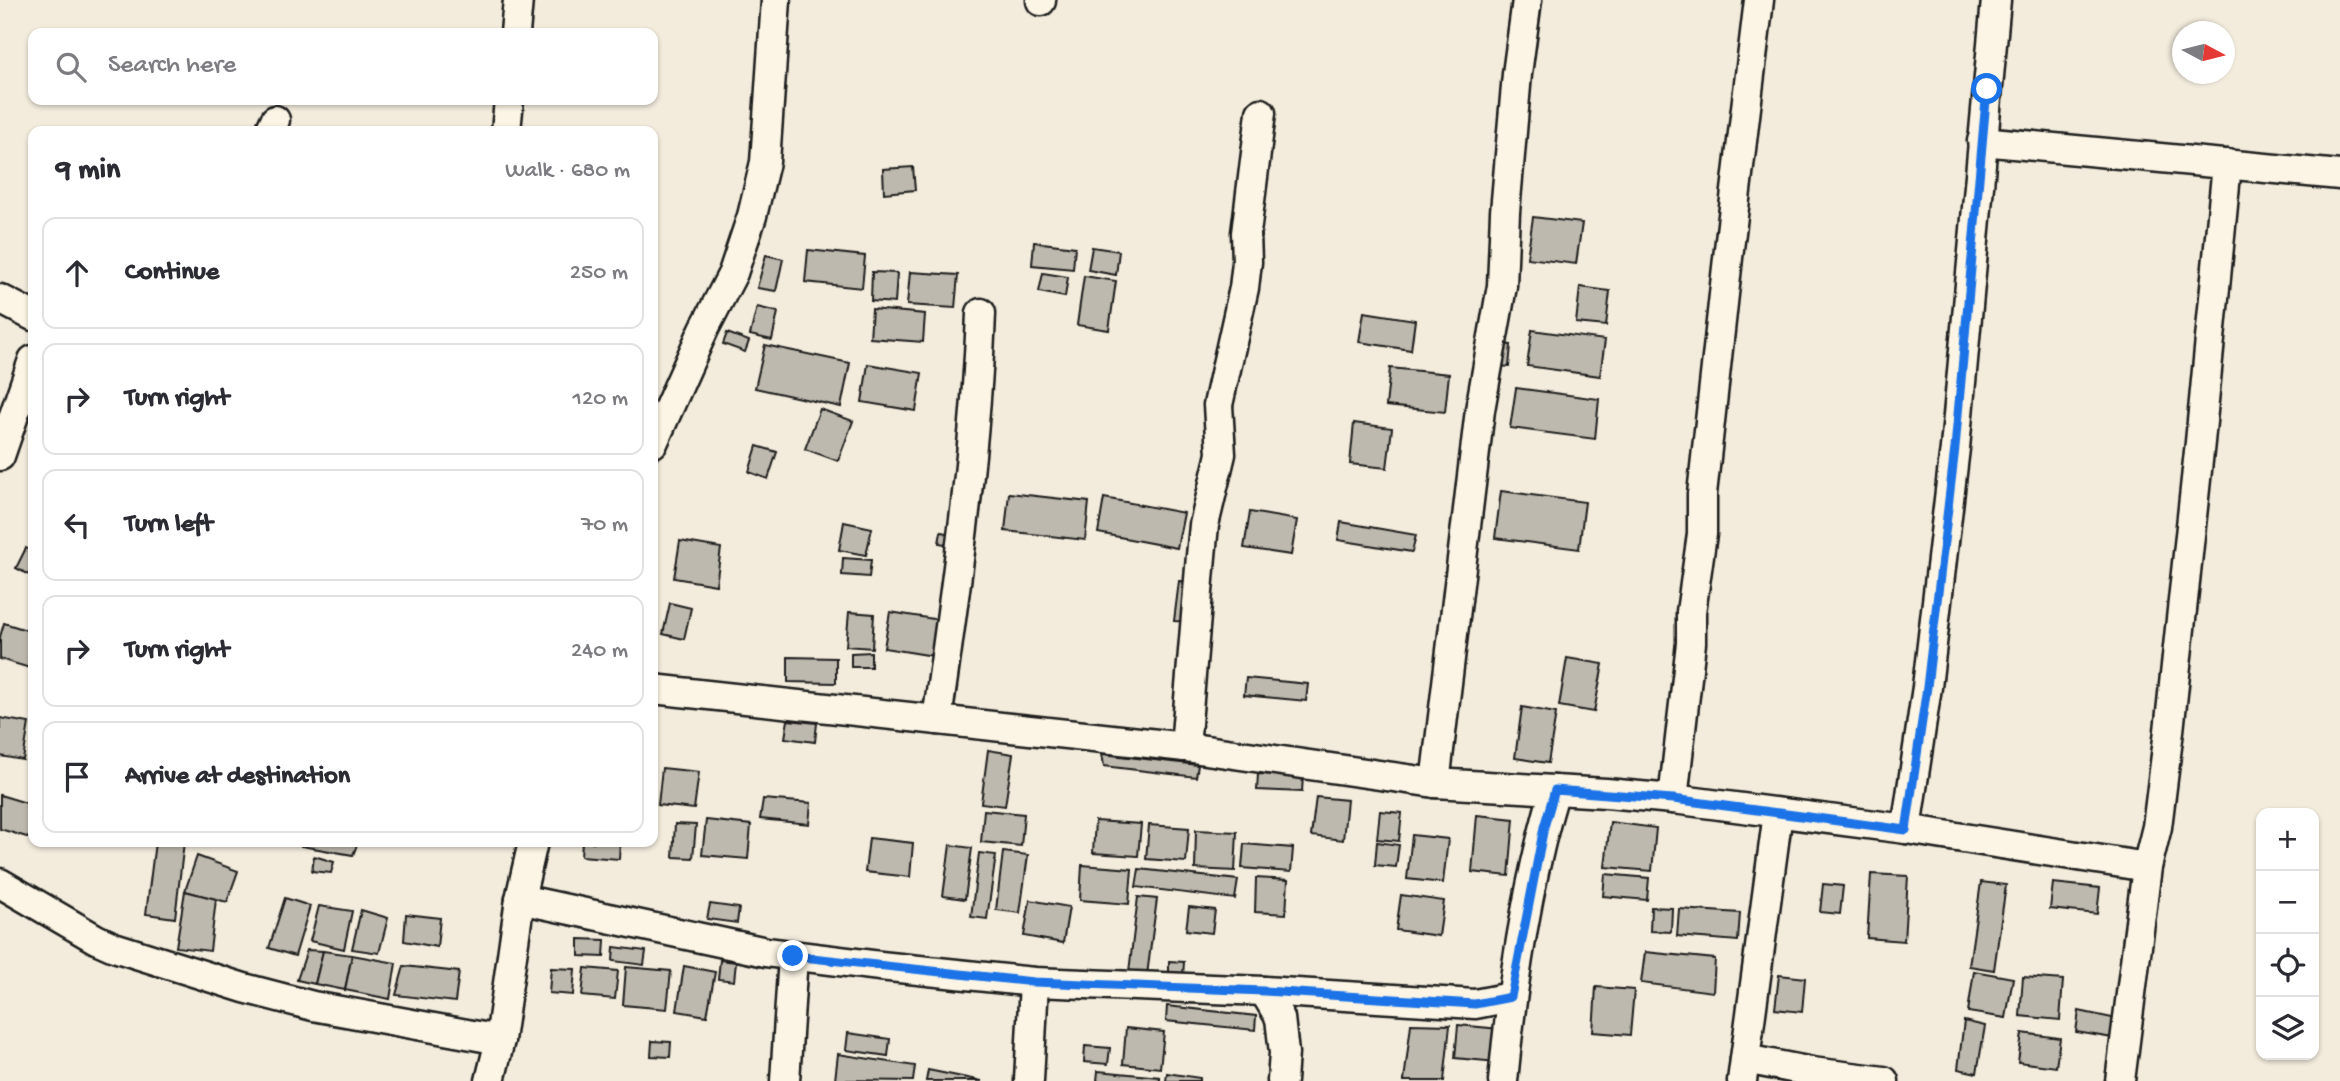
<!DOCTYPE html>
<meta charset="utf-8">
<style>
body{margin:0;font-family:"Gochi Hand",sans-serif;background:#f2f2f3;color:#2b2b33}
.controls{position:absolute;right:21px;bottom:21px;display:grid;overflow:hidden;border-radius:14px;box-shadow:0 2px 5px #0004}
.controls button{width:63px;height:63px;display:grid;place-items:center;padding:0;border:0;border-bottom:2px solid #e1e1e2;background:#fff;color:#2b2b33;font:35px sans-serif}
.compass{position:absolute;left:2172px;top:21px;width:63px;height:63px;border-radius:50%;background:#fff;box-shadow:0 2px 5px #0004;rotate:97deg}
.stop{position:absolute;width:21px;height:21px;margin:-16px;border:5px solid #1a73e8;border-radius:50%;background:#fff}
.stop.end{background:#1a73e8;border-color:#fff;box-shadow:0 2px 7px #0008}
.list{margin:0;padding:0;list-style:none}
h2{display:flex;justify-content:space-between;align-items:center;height:91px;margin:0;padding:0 28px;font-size:30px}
h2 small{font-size:23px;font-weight:400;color:#7c7c81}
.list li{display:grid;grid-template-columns:46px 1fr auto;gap:21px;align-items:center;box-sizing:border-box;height:112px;margin:0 14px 14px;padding:0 14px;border:2px solid #e1e1e2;border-radius:14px}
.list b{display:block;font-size:26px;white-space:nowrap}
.list em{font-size:23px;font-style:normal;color:#7c7c81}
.icon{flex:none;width:38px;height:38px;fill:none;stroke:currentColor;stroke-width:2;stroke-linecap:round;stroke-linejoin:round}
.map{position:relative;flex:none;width:2340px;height:1081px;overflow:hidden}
.search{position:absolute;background:#fff;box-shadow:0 2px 5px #0004;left:28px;top:28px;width:630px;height:77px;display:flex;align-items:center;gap:18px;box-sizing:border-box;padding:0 24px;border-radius:14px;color:#7c7c81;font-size:26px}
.panel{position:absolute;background:#fff;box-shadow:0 2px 5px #0004;left:28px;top:126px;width:630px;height:721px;border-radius:14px}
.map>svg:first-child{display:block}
.building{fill:#beb9ae;stroke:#1c1c1c;stroke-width:2}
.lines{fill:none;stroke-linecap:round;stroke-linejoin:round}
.minor-casing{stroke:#1c1c1c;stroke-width:33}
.minor{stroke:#fcf5e5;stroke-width:28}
.route{stroke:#1a73e8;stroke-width:9}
</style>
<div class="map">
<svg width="2340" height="1081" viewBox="0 0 2340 1081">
<rect width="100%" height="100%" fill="#f3ecdd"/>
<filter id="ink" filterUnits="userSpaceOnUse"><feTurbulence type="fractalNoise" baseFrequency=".0143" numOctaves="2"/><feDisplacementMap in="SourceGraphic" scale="14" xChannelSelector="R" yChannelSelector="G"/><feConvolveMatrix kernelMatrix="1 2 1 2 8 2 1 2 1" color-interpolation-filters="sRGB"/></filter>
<g filter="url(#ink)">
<g class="building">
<path d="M913 167 915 190 884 193 883 169Z"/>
<path d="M1533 217 1582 223 1576 264 1527 258Z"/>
<path d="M1034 242 1075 247 1073 269 1032 265Z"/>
<path d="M1092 247 1119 251 1116 275 1088 270Z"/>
<path d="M808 250 865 256 862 288 805 282Z"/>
<path d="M766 255 783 259 776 291 757 288Z"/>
<path d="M872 272 897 273 895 303 871 301Z"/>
<path d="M910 272 958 275 955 308 907 305Z"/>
<path d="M1043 273 1068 277 1065 297 1039 292Z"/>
<path d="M1084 276 1116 281 1109 330 1077 325Z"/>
<path d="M1580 287 1610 291 1606 326 1576 323Z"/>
<path d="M757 307 778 312 772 340 750 335Z"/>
<path d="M872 309 925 314 923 342 870 338Z"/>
<path d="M1364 312 1415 320 1411 350 1359 342Z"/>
<path d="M1532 330 1605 340 1600 376 1527 366Z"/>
<path d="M727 333 749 341 745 352 723 344Z"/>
<path d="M1492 343 1511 345 1509 367 1489 365Z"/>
<path d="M765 345 850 363 841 407 755 388Z"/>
<path d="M868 364 922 373 916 411 862 402Z"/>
<path d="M1390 368 1449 374 1445 412 1386 406Z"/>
<path d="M1516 388 1599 399 1595 439 1510 428Z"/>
<path d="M820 409 853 421 838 461 805 449Z"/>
<path d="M1354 423 1392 428 1387 468 1350 464Z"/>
<path d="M757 446 777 452 768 479 749 472Z"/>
<path d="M1501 491 1585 502 1579 549 1495 538Z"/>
<path d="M1009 493 1089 502 1085 540 1005 531Z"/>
<path d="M1104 498 1184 513 1177 548 1098 533Z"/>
<path d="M1250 512 1297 520 1291 555 1244 548Z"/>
<path d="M844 522 872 528 866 555 839 550Z"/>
<path d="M1341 522 1416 535 1412 552 1338 540Z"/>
<path d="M941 532 958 535 956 546 939 543Z"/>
<path d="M680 541 721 548 716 585 674 578Z"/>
<path d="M26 548 33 552V577L16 568Z"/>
<path d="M843 558 871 560 869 577 842 575Z"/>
<path d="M1179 581 1195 582 1191 622 1174 621Z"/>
<path d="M670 603 691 608 684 639 663 634Z"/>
<path d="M849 612 874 614 872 648 846 646Z"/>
<path d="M890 612 940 620 934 656 884 648Z"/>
<path d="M4 623 33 632V669L0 659V637Z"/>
<path d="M871 652V667H851V653Z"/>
<path d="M788 657 836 658V683L788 682Z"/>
<path d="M1567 658 1603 664 1594 712 1559 706Z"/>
<path d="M1246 678 1308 684 1306 701 1244 695Z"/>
<path d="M1522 707 1556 713 1548 763 1515 758Z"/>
<path d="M0 718 29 723 23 760 0 756Z"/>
<path d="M788 720 817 723 815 742 785 738Z"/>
<path d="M988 750 1013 754 1005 806 981 803Z"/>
<path d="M1102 754 1198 765 1196 777 1104 766Z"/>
<path d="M662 768 699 772 694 809 658 805Z"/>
<path d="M1258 774 1303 776 1302 792 1257 790Z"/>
<path d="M0 795 33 805V827L30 838 0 829Z"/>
<path d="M1316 797 1347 800 1343 840 1311 836Z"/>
<path d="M763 799 811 803 809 824 760 819Z"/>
<path d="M984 810 1024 814 1021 846 981 842Z"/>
<path d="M1380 811 1402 813 1399 841 1377 839Z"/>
<path d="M1477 815 1514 819 1509 876 1472 872Z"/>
<path d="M706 820 751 825 748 859 702 855Z"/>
<path d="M1095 821 1141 824 1138 856 1093 853Z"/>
<path d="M1610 822 1656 828 1652 871 1605 867Z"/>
<path d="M675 824 696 825 693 858 673 857Z"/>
<path d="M1149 825 1189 828 1186 862 1146 859Z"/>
<path d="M1196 830 1237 832 1235 871 1195 869Z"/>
<path d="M1412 835 1448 839 1443 883 1407 879Z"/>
<path d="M869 838 913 843 910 877 865 872Z"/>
<path d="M155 842H184L175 918 146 914Z"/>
<path d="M302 842H358L353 855 301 846Z"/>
<path d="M582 842H620L619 859 581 856Z"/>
<path d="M1377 842 1399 845 1396 867 1375 865Z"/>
<path d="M1244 844 1293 848 1291 872 1242 868Z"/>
<path d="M950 845 972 848 965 899 943 896Z"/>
<path d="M1003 852 1028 855 1020 913 996 910Z"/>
<path d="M979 853 996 855 987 919 971 917Z"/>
<path d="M197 856 238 871 227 902 185 891Z"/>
<path d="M314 856 334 862 331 873 312 871Z"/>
<path d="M1082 865 1132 869 1129 904 1080 900Z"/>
<path d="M1139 869 1238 880 1235 899 1136 887Z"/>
<path d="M1605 874 1649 878 1647 900 1603 896Z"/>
<path d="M1871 874 1908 876 1904 941 1867 938Z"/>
<path d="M1256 878 1288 880 1286 914 1255 912Z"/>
<path d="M1981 882 2006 885 1994 970 1969 966Z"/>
<path d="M2053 883 2100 888 2097 914 2050 909Z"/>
<path d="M1823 884 1843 886 1840 914 1820 912Z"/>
<path d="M185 891 216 899 210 951 176 947Z"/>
<path d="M1401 895 1444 901 1439 936 1396 930Z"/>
<path d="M1138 897 1157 899 1147 975 1129 972Z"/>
<path d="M285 898 310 906 295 956 269 948Z"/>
<path d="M1030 900 1069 907 1063 943 1024 936Z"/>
<path d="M710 904 739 908 737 923 707 919Z"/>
<path d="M319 906 352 911 344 949 310 941Z"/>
<path d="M1189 907 1215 910 1212 933 1186 930Z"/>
<path d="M1651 907 1672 908 1671 932 1650 931Z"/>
<path d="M1679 909 1740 913 1738 941 1677 936Z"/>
<path d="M361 910 388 918 379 953 352 949Z"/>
<path d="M406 914 440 918 437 947 404 941Z"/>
<path d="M579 939 605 940 604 957 579 956Z"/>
<path d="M614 947 646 951 644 965 613 961Z"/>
<path d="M307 950 323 951 315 984 297 980Z"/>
<path d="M323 951 352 955 345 990 315 984Z"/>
<path d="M1645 952 1715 959 1713 992 1641 983Z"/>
<path d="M352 955 396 963 390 999 345 990Z"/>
<path d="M720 960 736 962 734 981 718 979Z"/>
<path d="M1169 961 1184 962 1183 976 1169 975Z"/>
<path d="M404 966 459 972 455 1002 396 995Z"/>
<path d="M684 966 715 972 707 1016 677 1011Z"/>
<path d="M626 967 671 971 667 1009 623 1005Z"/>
<path d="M551 968 575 969 573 995 549 993Z"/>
<path d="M585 968 618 971 615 999 582 996Z"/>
<path d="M1974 971 2013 978 2006 1018 1968 1012Z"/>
<path d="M1779 975 1805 978 1802 1012 1775 1009Z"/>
<path d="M2023 977 2063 980 2060 1020 2020 1016Z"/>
<path d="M1596 987 1634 990 1630 1035 1593 1032Z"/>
<path d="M1167 1006 1256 1016 1255 1030 1166 1021Z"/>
<path d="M2079 1011 2117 1019 2113 1038 2076 1032Z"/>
<path d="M1964 1021 1985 1026 1977 1073 1958 1069Z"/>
<path d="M1411 1024 1450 1025 1444 1081H1404Z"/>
<path d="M1458 1025 1500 1029 1497 1062 1455 1058Z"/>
<path d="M1126 1028 1164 1032 1160 1068 1123 1064Z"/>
<path d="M848 1033 890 1039 888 1056 846 1050Z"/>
<path d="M2022 1033 2060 1038 2056 1067 2018 1062Z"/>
<path d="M652 1041 671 1042 670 1057 651 1056Z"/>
<path d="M1085 1046 1110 1048 1108 1064 1084 1062Z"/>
<path d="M838 1054 915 1066 913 1081 835 1080Z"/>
<path d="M928 1070 982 1081H926Z"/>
<path d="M1098 1071 1160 1077V1081H1097Z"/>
<path d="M1167 1073 1200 1078V1081H1166Z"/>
</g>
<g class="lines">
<g class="minor-casing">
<g id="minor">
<path d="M1041 1V0"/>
<path d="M515 33 518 0"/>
<path d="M270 131 275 120"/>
<path d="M506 131 509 100"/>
<path d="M1982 141 2340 175"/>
<path d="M0 299 33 316"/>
<path d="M653 443 704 329 733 273 752 216 765 162 776 0"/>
<path d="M0 456 33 360"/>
<path d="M653 689 1185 747 1435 783 1606 793 1673 799 1906 829 2147 867"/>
<path d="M937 720C956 585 976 450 981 313"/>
<path d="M1185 747 1201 556 1204 525 1221 454 1218 405 1244 288 1247 262 1246 233 1261 113"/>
<path d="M1435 783 1480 410 1502 286 1505 212 1517 74 1527 0"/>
<path d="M1673 799 1691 643V612L1702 534V494L1729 249 1759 0"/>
<path d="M1906 829 1927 687 1955 448 1996 0"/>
<path d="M0 883 96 939 114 947 244 988 313 1006 500 1040"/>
<path d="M520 899 766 952 880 966 1034 982 1264 991 1475 1004 1511 997"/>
<path d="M1264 991 1280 1018 1284 1053 1282 1081"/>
<path d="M1745 1059 1812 1072 1884 1081"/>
<path d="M490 1081 500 1040 520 899 533 842"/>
<path d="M785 1081 793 956"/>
<path d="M1029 1081 1034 982"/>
<path d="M1503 1081C1512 984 1527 883 1555 790"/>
<path d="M1742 1081 1778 813"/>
<path d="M2120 1081 2147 867 2157 827 2169 731 2200 442 2227 164"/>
</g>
</g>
<use href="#minor" class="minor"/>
</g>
</g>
<g class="lines" filter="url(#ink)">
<path class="route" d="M793 956 1034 982 1264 991 1475 1004 1511 997 1544 827 1555 790 1673 799 1906 830 1927 687 1955 448 1987 89"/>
</g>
</svg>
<div class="controls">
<button>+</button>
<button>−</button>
<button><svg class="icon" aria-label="locate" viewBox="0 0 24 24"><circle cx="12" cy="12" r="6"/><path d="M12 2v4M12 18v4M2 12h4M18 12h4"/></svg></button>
<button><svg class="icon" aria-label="layers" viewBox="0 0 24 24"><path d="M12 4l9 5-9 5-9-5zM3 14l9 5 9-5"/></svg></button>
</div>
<svg class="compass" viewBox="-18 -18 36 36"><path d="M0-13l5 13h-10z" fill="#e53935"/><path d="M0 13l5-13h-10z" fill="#7c7c81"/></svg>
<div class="stop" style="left:1987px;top:89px"></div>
<div class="stop end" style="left:793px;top:956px"></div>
<div class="search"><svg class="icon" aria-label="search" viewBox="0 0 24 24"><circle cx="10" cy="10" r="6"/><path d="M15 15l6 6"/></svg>Search here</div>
<section class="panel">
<h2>9 min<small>Walk · 680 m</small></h2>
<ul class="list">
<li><svg class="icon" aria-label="ahead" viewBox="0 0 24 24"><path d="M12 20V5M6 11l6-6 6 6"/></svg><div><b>Continue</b></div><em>250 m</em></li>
<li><svg class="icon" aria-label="right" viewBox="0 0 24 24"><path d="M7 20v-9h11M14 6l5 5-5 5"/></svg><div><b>Turn right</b></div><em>120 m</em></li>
<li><svg class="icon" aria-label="left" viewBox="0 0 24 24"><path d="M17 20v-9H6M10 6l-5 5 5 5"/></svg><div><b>Turn left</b></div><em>70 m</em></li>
<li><svg class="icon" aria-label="right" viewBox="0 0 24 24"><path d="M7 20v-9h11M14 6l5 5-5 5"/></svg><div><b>Turn right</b></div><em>240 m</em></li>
<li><svg class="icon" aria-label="arrive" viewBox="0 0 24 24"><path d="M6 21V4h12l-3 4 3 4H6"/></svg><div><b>Arrive at destination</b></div></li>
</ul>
</section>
</div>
